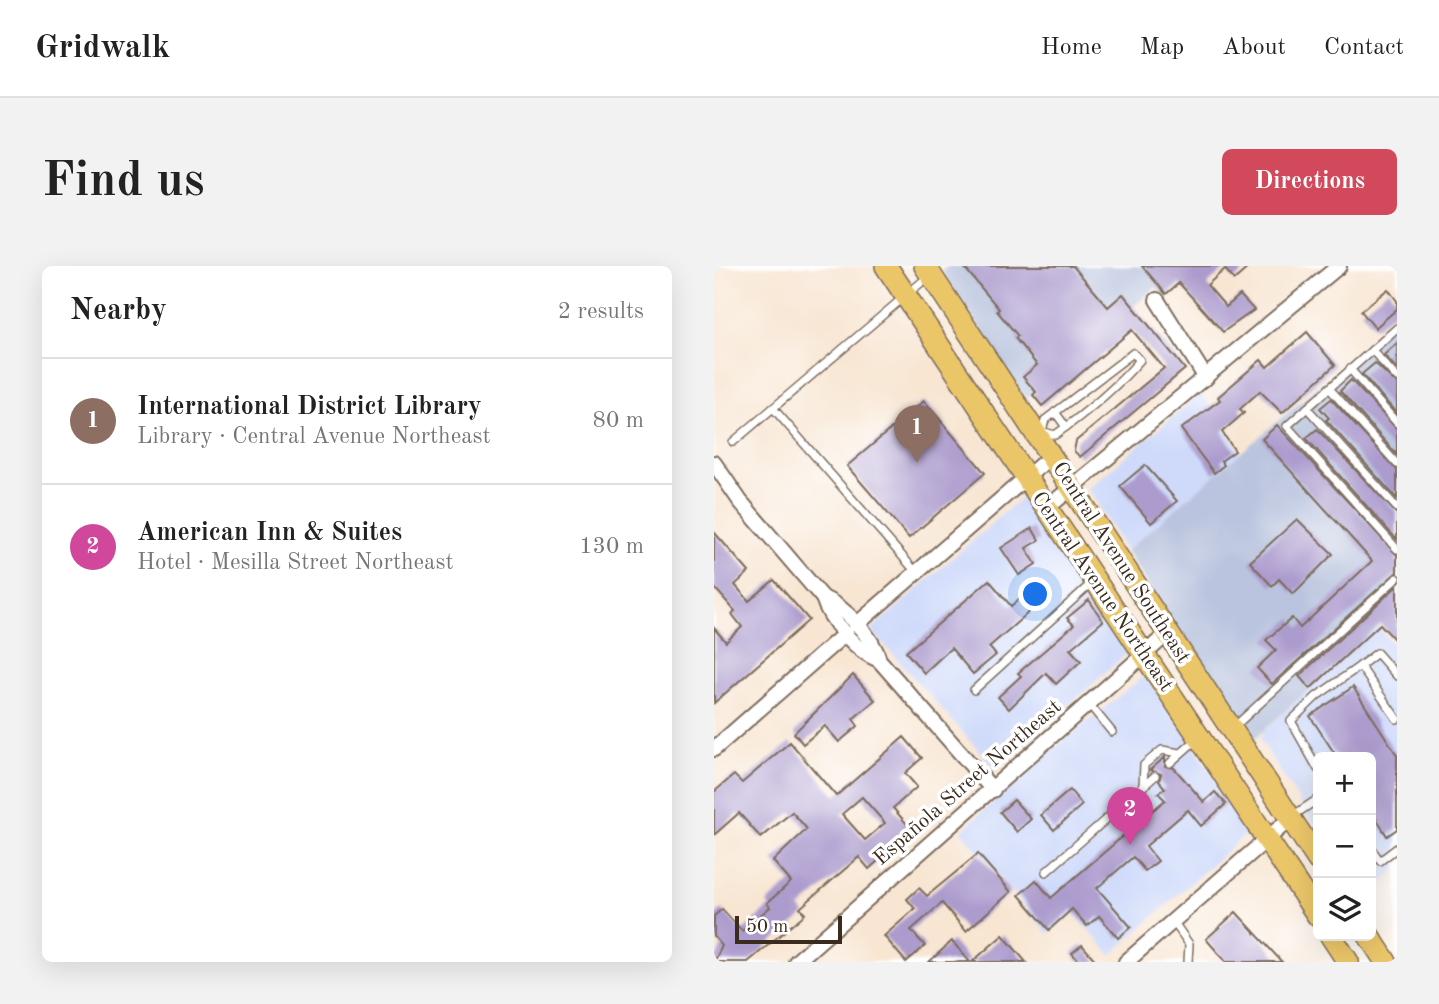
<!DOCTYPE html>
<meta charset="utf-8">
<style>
body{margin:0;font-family:"Old Standard TT",serif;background:#f2f2f2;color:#222}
.controls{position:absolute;right:21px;bottom:21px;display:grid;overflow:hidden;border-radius:10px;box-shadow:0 7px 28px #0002}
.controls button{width:63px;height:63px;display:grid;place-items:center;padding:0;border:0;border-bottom:2px solid #e0e0e0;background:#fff;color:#222;font:35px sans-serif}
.scale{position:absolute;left:21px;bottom:18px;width:107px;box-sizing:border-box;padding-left:7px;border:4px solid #3b2a1e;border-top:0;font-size:19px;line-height:24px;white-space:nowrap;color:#3b2a1e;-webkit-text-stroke:5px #fff;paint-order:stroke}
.you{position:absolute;left:322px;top:329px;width:24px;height:24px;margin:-18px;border:5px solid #fff;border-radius:50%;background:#1a73e8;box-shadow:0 0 0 10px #1a73e833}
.badge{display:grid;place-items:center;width:46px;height:46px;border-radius:50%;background:#d1495b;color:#fff;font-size:23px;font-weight:700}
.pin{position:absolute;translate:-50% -58px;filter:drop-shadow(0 2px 4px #0008)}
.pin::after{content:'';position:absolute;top:37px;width:24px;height:21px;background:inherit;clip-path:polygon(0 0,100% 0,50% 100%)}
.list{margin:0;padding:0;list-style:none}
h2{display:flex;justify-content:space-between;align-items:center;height:91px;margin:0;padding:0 28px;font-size:30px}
h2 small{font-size:23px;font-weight:400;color:#767676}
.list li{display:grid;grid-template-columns:46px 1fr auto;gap:21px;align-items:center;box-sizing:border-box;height:126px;padding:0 28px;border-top:2px solid #e0e0e0}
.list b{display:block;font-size:26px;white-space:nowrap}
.list p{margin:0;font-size:23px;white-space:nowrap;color:#767676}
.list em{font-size:23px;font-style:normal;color:#767676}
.icon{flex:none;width:38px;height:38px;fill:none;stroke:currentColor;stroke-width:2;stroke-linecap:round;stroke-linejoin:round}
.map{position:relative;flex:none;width:683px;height:696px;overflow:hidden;border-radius:10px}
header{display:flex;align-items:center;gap:42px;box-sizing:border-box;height:98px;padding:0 35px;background:#fff;border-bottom:2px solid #e0e0e0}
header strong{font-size:33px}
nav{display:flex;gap:38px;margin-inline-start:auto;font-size:24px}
.intro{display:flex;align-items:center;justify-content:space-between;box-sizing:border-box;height:168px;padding:0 42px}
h1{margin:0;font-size:49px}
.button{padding:18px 32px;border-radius:10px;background:#d1495b;color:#fff;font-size:24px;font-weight:700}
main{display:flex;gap:42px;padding:0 42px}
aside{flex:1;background:#fff;border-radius:10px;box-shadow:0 7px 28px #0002}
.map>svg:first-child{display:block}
.built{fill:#cfdafa}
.industrial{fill:#bac4de}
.building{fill:#ac9bcd;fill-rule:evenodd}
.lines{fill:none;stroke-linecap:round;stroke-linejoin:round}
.service-casing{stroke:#7d6c5d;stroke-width:10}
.minor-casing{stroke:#7d6c5d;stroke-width:18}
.primary-casing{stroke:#7d6c5d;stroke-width:24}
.service{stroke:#fff;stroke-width:7}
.minor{stroke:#fff;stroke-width:14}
.primary{stroke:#ebc669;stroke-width:21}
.labels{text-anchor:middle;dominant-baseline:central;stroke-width:7;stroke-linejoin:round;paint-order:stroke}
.street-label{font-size:21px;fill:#3b2a1e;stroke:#fff}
</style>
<header>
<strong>Gridwalk</strong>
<nav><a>Home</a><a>Map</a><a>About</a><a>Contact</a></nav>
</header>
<div class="intro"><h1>Find us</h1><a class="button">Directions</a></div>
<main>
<aside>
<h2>Nearby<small>2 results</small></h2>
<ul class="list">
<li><span class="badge" style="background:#8d6e63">1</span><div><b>International District Library</b><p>Library · Central Avenue Northeast</p></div><em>80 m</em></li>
<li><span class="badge" style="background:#d1479c">2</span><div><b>American Inn &amp; Suites</b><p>Hotel · Mesilla Street Northeast</p></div><em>130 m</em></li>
</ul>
</aside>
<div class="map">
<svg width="683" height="696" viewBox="0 0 683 696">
<rect width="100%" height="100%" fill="#fff"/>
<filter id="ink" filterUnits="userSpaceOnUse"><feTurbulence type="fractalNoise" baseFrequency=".0143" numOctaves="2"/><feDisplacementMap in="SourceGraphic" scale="14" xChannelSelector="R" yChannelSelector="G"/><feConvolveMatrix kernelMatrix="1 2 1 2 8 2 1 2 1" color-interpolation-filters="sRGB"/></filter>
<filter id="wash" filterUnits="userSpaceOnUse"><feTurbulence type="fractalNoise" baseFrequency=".00686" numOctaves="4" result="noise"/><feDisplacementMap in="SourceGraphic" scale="28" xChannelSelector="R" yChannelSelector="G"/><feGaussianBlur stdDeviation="1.57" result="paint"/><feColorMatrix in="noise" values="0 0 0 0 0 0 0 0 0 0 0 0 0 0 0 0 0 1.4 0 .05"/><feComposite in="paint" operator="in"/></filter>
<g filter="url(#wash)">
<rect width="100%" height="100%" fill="#f8e6d3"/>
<g class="built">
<path d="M487 127 527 187 412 285 374 222Z"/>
<path d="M308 231H315L414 387 282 504 157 364Z"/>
<path d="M664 361 683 383V602L657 627V491H604V565L546 473 549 466Z"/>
<path d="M430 410 435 412 535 565 397 689 359 647 334 668 247 565 335 486Z"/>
</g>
<g class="industrial">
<path d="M234 0H490L452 31 442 21 312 133 228 5Z"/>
<path d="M683 53V344L539 474 412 285Z"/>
</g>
<g id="blocks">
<g class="building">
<path d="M249 0H359L394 41 409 28 471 103 366 191 360 185 362 175 450 102 418 64 328 140 319 129 322 126 309 111 323 99 301 72 304 70 283 45 285 43Z"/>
<path d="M428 0H536L520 14 511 3 493 19 512 41 526 29 540 44 509 66 465 17 452 28Z"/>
<path d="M674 23 683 35V43L661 62 647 45Z"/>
<path d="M593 66 621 99 568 147 546 125 526 143 530 147 508 166 521 185 507 195 510 199 500 207 467 163 506 134 504 131 547 94 553 101Z"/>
<path d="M683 77V103L670 89Z"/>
<path d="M661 97 683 118V148L648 108Z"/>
<path d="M637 114 683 163V189L626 125Z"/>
<path d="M617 133 683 204V233L612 154 615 152 606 142Z"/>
<path d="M210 135 271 207 195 272 133 200Z"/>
<path d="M563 159 683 289V306L558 418 543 402 562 384 552 374 578 352 586 362 658 295 548 173Z"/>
<path d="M603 163 683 248V274L592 172Z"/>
<path d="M431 199 463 235 437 257 406 220Z"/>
<path d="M583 253 619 288 579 328 565 313 558 320 536 296Z"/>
<path d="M318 262 325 274 312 282 322 298 305 309 287 282Z"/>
<path d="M0 266 35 306 21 319 35 335 60 314 95 354 0 437V362L12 376 28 361 18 348 21 345 0 321Z"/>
<path d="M275 314 297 340 320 320 331 332 275 381 282 389 259 408 237 382 210 407 192 386Z"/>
<path d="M683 320V376L666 358 596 423 585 410Z"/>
<path d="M375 334 389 355 356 383 367 395 342 418 332 407 295 443 284 431 307 410 304 407 360 359 353 352Z"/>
<path d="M139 409 161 434 139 453 144 460 125 476 111 460 89 478 80 467Z"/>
<path d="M639 421 683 489V563L673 570 657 544V491H623L596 450Z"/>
<path d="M190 471 208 492 191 507 203 521 179 542 198 564 155 603 145 591 86 642 91 648 34 696H0L8 680 0 670V650L8 643 28 665 56 641 53 637 77 616 59 595 93 563 78 546 47 572 25 547 0 569V526L20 509 28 517 76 476 122 530ZM148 531 171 557 151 574 128 548Z"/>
<path d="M451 491V500L460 502 490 536 501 526 512 538 487 560 474 544 432 580 444 595 431 605 419 591 383 622 417 661 404 672 385 650 373 660 358 643 335 664 305 629 322 614 337 632 451 534 444 527 451 522 445 515 447 508 436 504Z"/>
<path d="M356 524 368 539 340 564 327 549Z"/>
<path d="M300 534 317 553 303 566 286 546Z"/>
<path d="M264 588 297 626 252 665 228 637 197 664 211 680 192 696 170 670 201 643 193 633 205 622 213 630Z"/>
<path d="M522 646 568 696H512L492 673Z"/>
<path d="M289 669 312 696H258Z"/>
<path d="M238 675 256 696H215Z"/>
<path d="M368 679 383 696H365L358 687Z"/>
</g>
</g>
</g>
<g filter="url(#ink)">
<use href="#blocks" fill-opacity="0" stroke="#7d6c5d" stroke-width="2"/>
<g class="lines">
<g class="service-casing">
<g id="service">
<path d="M683 62 573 160 683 283"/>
<path d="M658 84 683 112"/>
<path d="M636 103 683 157"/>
<path d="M615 122 683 198"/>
<path d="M59 142 202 306"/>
<path d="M593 142 683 242"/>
<path d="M341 146 352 161"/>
<path d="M327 168 331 154 419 87 426 94C400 124 373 146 341 169L330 166"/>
<path d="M19 176 216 9"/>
<path d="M646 400 663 387 683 410"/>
<path d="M260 424 380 315"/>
<path d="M375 438 398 466"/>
<path d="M520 461 683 312"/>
<path d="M456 497 482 474"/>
<path d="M604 503 577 455 603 430 646 400 683 453"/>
<path d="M429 520 430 499 448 484 466 487"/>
<path d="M577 551 604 533"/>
<path d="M657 582 666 595 683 582"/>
<path d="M332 606 441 510"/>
<path d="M459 655 475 678 474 696"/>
</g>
</g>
<g class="minor-casing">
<g id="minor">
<path d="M443 34 492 112"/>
<path d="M0 197 26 235 109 332C116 355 143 386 165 394"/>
<path d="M333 242 625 0"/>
<path d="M109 332C131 341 159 371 165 394L279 524"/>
<path d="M142 359 337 190"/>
<path d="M0 483 132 367"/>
<path d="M82 696 453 368"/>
<path d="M412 696 577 552"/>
</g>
</g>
<g class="primary-casing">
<g id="primary">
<path d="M172 0 604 650"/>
<path d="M211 0 604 594"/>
<path d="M617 670 634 696"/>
<path d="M655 670 672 696"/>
</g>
</g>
<use href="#service" class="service"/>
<use href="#minor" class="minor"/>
<use href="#primary" class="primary"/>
</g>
</g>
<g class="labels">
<g class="street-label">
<text transform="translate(407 297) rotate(57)">Central Avenue Southeast</text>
<text transform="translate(388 326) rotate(56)">Central Avenue Northeast</text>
<text transform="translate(254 517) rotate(-41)">Española Street Northeast</text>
</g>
</g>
</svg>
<div class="controls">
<button>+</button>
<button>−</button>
<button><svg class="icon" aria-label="layers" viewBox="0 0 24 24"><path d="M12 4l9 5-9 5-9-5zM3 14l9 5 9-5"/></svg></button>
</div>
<div class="scale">50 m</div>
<div class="you"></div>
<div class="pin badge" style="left:203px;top:197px;background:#8d6e63">1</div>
<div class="pin badge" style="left:416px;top:579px;background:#d1479c">2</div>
</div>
</main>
